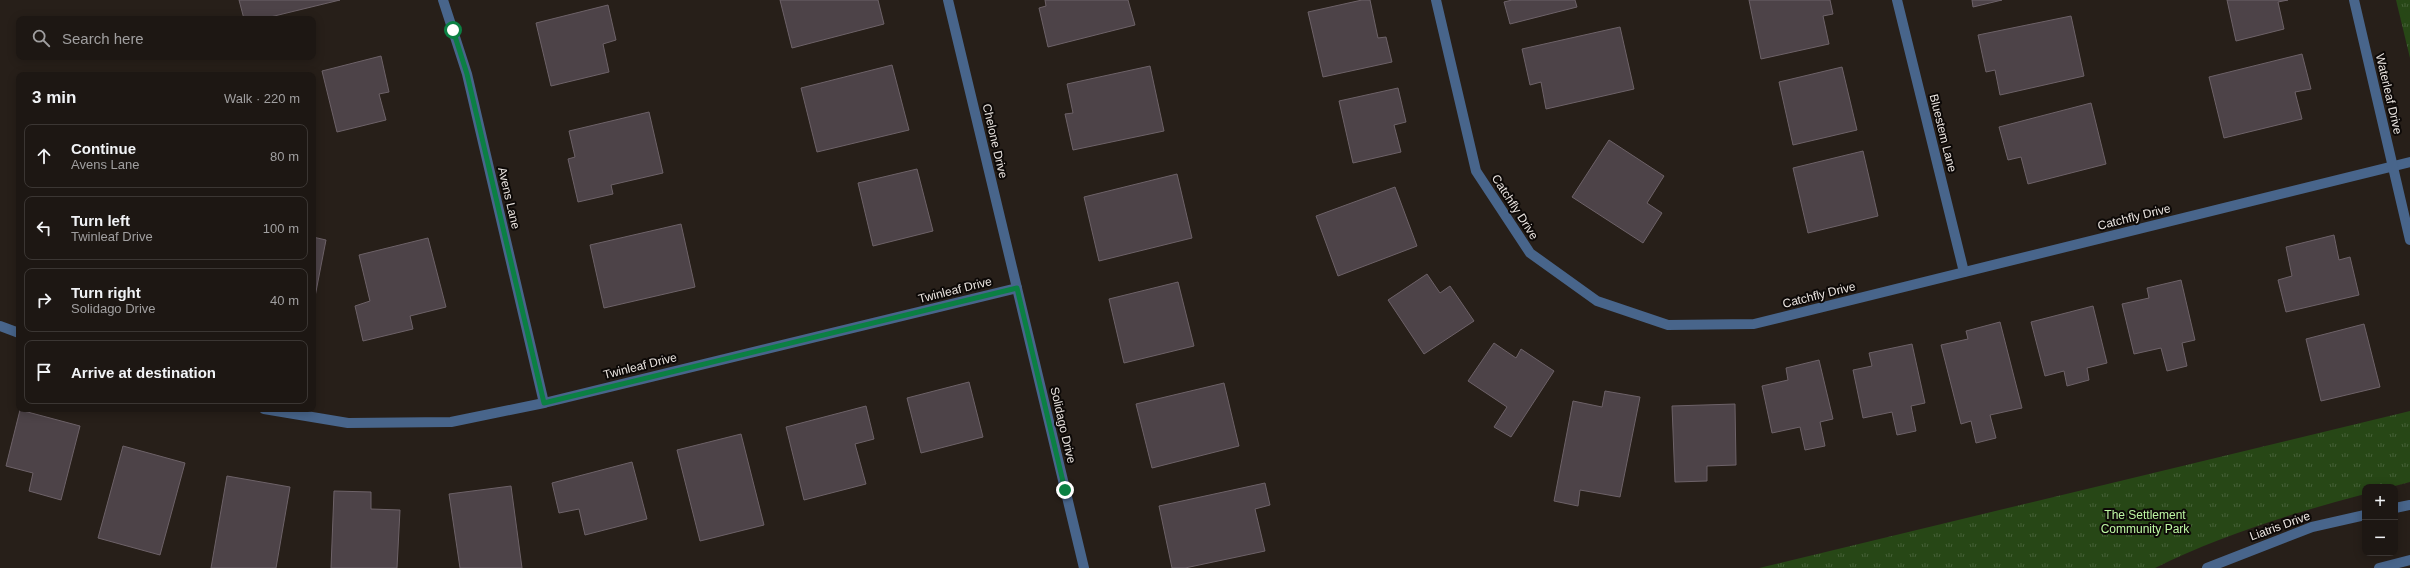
<!DOCTYPE html>
<meta charset="utf-8">
<style>
body{margin:0;font-family:Helvetica,sans-serif;background:#2a2421;color:#f1f3f6}
.controls{position:absolute;right:12px;bottom:12px;display:grid;overflow:hidden;border-radius:8px;box-shadow:0 2px 10px #0003}
.controls button{width:36px;height:36px;display:grid;place-items:center;padding:0;border:0;border-bottom:1px solid #3b3633;background:#1d1713;color:#f1f3f6;font:20px sans-serif}
.stop{position:absolute;width:12px;height:12px;margin:-9px;border:3px solid #0b8043;border-radius:50%;background:#fff}
.stop.end{background:#0b8043;border-color:#fff;box-shadow:0 1px 4px #0008}
.list{margin:0;padding:0;list-style:none}
h2{display:flex;justify-content:space-between;align-items:center;height:52px;margin:0;padding:0 16px;font-size:17px}
h2 small{font-size:13px;font-weight:400;color:#a09fa0}
.list li{display:grid;grid-template-columns:26px 1fr auto;gap:12px;align-items:center;box-sizing:border-box;height:64px;margin:0 8px 8px;padding:0 8px;border:1px solid #3b3633;border-radius:8px}
.list b{display:block;font-size:15px;white-space:nowrap}
.list p{margin:0;font-size:13px;white-space:nowrap;color:#a09fa0}
.list em{font-size:13px;font-style:normal;color:#a09fa0}
.icon{flex:none;width:22px;height:22px;fill:none;stroke:currentColor;stroke-width:2;stroke-linecap:round;stroke-linejoin:round}
.map{position:relative;flex:none;width:2410px;height:568px;overflow:hidden}
.search{position:absolute;background:#1d1713;box-shadow:0 2px 10px #0003;left:16px;top:16px;width:300px;height:44px;display:flex;align-items:center;gap:10px;box-sizing:border-box;padding:0 14px;border-radius:8px;color:#a09fa0;font-size:15px}
.panel{position:absolute;background:#1d1713;box-shadow:0 2px 10px #0003;left:16px;top:72px;width:300px;height:340px;border-radius:8px}
.map>svg:first-child{display:block}
.park{fill:url(#park-tufts)}
.building{fill:#4d4348;stroke:#6d6268}
.lines{fill:none;stroke-linecap:round;stroke-linejoin:round}
.minor{stroke:#48658b;stroke-width:10}
.route{stroke:#0b8043;stroke-width:5}
.labels{text-anchor:middle;dominant-baseline:central;stroke-width:4;stroke-linejoin:round;paint-order:stroke}
.street-label{font-size:12px;fill:#ebe5e1;stroke:#0d0907}
.park-label{font-size:12px;fill:#bdf7a3;stroke:#0d0907}
</style>
<div class="map">
<svg width="2410" height="568" viewBox="0 0 2410 568">
<defs>
<pattern id="park-tufts" width="24" height="20" patternUnits="userSpaceOnUse"><rect width="24" height="20" fill="#274716"/><path d="M3 7l-1-3M5 7V3M7 7l1-3M15 17l-1-3M17 17v-4M19 17l1-3" fill="none" stroke="#466138"/></pattern>
</defs>
<rect width="100%" height="100%" fill="#271f19"/>
<g class="park">
<path d="M2396 0H2410V58Z"/>
<path d="M2410 411V482L2391 487H2365V494C2293 513 2221 535 2155 568H1759Z"/>
</g>
<g class="building">
<path d="M239 0H340L262 19H244Z"/>
<path d="M780 0H878L884 24 792 48Z"/>
<path d="M1045 0H1128L1135 25 1048 47 1039 8 1046 6Z"/>
<path d="M1362 0H1370L1378 38 1386 37 1392 62 1323 77 1308 12Z"/>
<path d="M1512 0H1575L1577 7 1510 24 1504 2Z"/>
<path d="M1749 0H1830L1833 14 1823 16 1829 44 1761 59Z"/>
<path d="M1972 0H2002L1973 7Z"/>
<path d="M2227 0H2288L2278 2 2284 29 2236 41Z"/>
<path d="M608 5 616 40 603 44 609 72 551 86 536 23Z"/>
<path d="M2071 16 2084 76 2000 95 1995 70 1986 72 1978 35Z"/>
<path d="M1620 27 1634 89 1546 109 1541 82 1530 85 1522 49Z"/>
<path d="M2302 54 2311 89 2295 92 2302 119 2224 138 2209 77Z"/>
<path d="M381 56 389 92 379 94 386 120 337 132 322 71Z"/>
<path d="M892 65 909 130 817 152 801 88Z"/>
<path d="M1150 66 1164 131 1073 150 1065 114 1073 113 1067 84Z"/>
<path d="M1842 67 1857 130 1793 145 1779 82Z"/>
<path d="M1398 88 1406 122 1394 125 1401 152 1353 163 1339 101Z"/>
<path d="M2091 103 2106 164 2028 184 2021 157 2008 160 1999 127Z"/>
<path d="M649 112 663 173 611 185 613 194 578 202 568 159 575 157 569 131Z"/>
<path d="M1609 140 1664 176 1647 203 1662 213 1643 243 1572 197Z"/>
<path d="M1863 151 1878 216 1808 233 1793 168Z"/>
<path d="M917 169 933 231 873 246 858 183Z"/>
<path d="M1177 174 1192 238 1099 261 1084 197Z"/>
<path d="M1395 187 1417 246 1338 276 1316 216Z"/>
<path d="M681 224 695 287 604 308 590 245Z"/>
<path d="M2334 235 2339 260 2350 257 2359 295 2286 312 2278 280 2292 276 2286 247Z"/>
<path d="M313 237 326 240 313 307Z"/>
<path d="M428 238 446 307 410 316 413 329 363 341 355 306 370 301 359 255Z"/>
<path d="M1427 274 1440 293 1450 286 1474 321 1424 354 1388 300Z"/>
<path d="M2181 280 2195 340 2182 343 2187 366 2167 371 2161 348 2134 354 2122 304 2149 298 2147 288Z"/>
<path d="M1178 282 1194 346 1124 363 1109 299Z"/>
<path d="M2093 306 2107 363 2087 368 2089 380 2067 386 2064 371 2045 376 2031 322Z"/>
<path d="M2000 322 2022 408 1990 415 1996 438 1976 443 1971 421 1961 424 1941 345 1968 339 1966 331Z"/>
<path d="M2364 324 2380 387 2321 401 2306 339Z"/>
<path d="M1494 343 1516 358 1521 349 1554 371 1511 437 1494 427 1507 407 1468 381Z"/>
<path d="M1912 344 1925 403 1911 406 1916 431 1897 435 1892 412 1863 418 1853 370 1872 366 1869 353Z"/>
<path d="M1819 360 1833 419 1820 422 1825 446 1805 450 1800 427 1772 433 1762 386 1788 380 1786 368Z"/>
<path d="M969 382 983 437 921 453 907 398Z"/>
<path d="M1224 383 1239 446 1152 468 1136 404Z"/>
<path d="M1605 391 1640 397 1620 497 1580 490 1578 506 1554 501 1573 401 1602 407Z"/>
<path d="M1735 404 1736 465 1707 466V481L1675 482 1672 406Z"/>
<path d="M866 406 874 439 855 444 866 484 804 500 786 427Z"/>
<path d="M20 410 80 426 61 500 29 491 33 473 6 466Z"/>
<path d="M741 434 764 525 700 541 677 450Z"/>
<path d="M123 446 185 463 160 555 98 538Z"/>
<path d="M632 462 647 519 585 535 579 509 559 513 552 483Z"/>
<path d="M227 476 290 487 276 568H211Z"/>
<path d="M1265 483 1270 505 1255 509 1265 551 1185 568H1172L1159 506Z"/>
<path d="M511 486 522 568H460L449 494Z"/>
<path d="M334 491 371 492V509L400 510 397 568H331Z"/>
</g>
<g class="lines">
<g class="minor">
<path d="M443 0 467 74 544 403"/>
<path d="M948 0 1084 568"/>
<path d="M1436 0 1476 171 1530 253 1597 301 1668 325 1754 324 2410 162"/>
<path d="M1897 0 1964 272"/>
<path d="M2354 0 2410 240"/>
<path d="M0 326 19 333"/>
<path d="M264 409 348 423 451 422 544 403 1017 288"/>
<path d="M2395 508 2410 505"/>
<path d="M2207 568 2312 527 2365 515"/>
<path d="M2379 568 2410 560"/>
</g>
</g>
<g class="lines">
<path class="route" d="M453 30 467 74 544 403 1017 288 1065 490"/>
</g>
<g class="labels">
<g class="street-label">
<text transform="translate(2389 94) rotate(77)">Waterleaf Drive</text>
<text transform="translate(1943 133) rotate(76)">Bluestem Lane</text>
<text transform="translate(995 141) rotate(77)">Chelone Drive</text>
<text transform="translate(509 198) rotate(77)">Avens Lane</text>
<text transform="translate(1515 207) rotate(57)">Catchfly Drive</text>
<text transform="translate(2134 217) rotate(-14)">Catchfly Drive</text>
<text transform="translate(955 290) rotate(-14)">Twinleaf Drive</text>
<text transform="translate(1819 295) rotate(-14)">Catchfly Drive</text>
<text transform="translate(640 366) rotate(-14)">Twinleaf Drive</text>
<text transform="translate(1063 425) rotate(77)">Solidago Drive</text>
<text transform="translate(2280 526) rotate(-20)">Liatris Drive</text>
</g>
<g class="park-label">
<text x="2145" y="515">The Settlement<tspan x="2145" dy="14">Community Park</tspan></text>
</g>
</g>
</svg>
<div class="controls">
<button>+</button>
<button>−</button>
</div>
<div class="stop" style="left:453px;top:30px"></div>
<div class="stop end" style="left:1065px;top:490px"></div>
<div class="search"><svg class="icon" aria-label="search" viewBox="0 0 24 24"><circle cx="10" cy="10" r="6"/><path d="M15 15l6 6"/></svg>Search here</div>
<section class="panel">
<h2>3 min<small>Walk · 220 m</small></h2>
<ul class="list">
<li><svg class="icon" aria-label="ahead" viewBox="0 0 24 24"><path d="M12 20V5M6 11l6-6 6 6"/></svg><div><b>Continue</b><p>Avens Lane</p></div><em>80 m</em></li>
<li><svg class="icon" aria-label="left" viewBox="0 0 24 24"><path d="M17 20v-9H6M10 6l-5 5 5 5"/></svg><div><b>Turn left</b><p>Twinleaf Drive</p></div><em>100 m</em></li>
<li><svg class="icon" aria-label="right" viewBox="0 0 24 24"><path d="M7 20v-9h11M14 6l5 5-5 5"/></svg><div><b>Turn right</b><p>Solidago Drive</p></div><em>40 m</em></li>
<li><svg class="icon" aria-label="arrive" viewBox="0 0 24 24"><path d="M6 21V4h12l-3 4 3 4H6"/></svg><div><b>Arrive at destination</b></div></li>
</ul>
</section>
</div>
